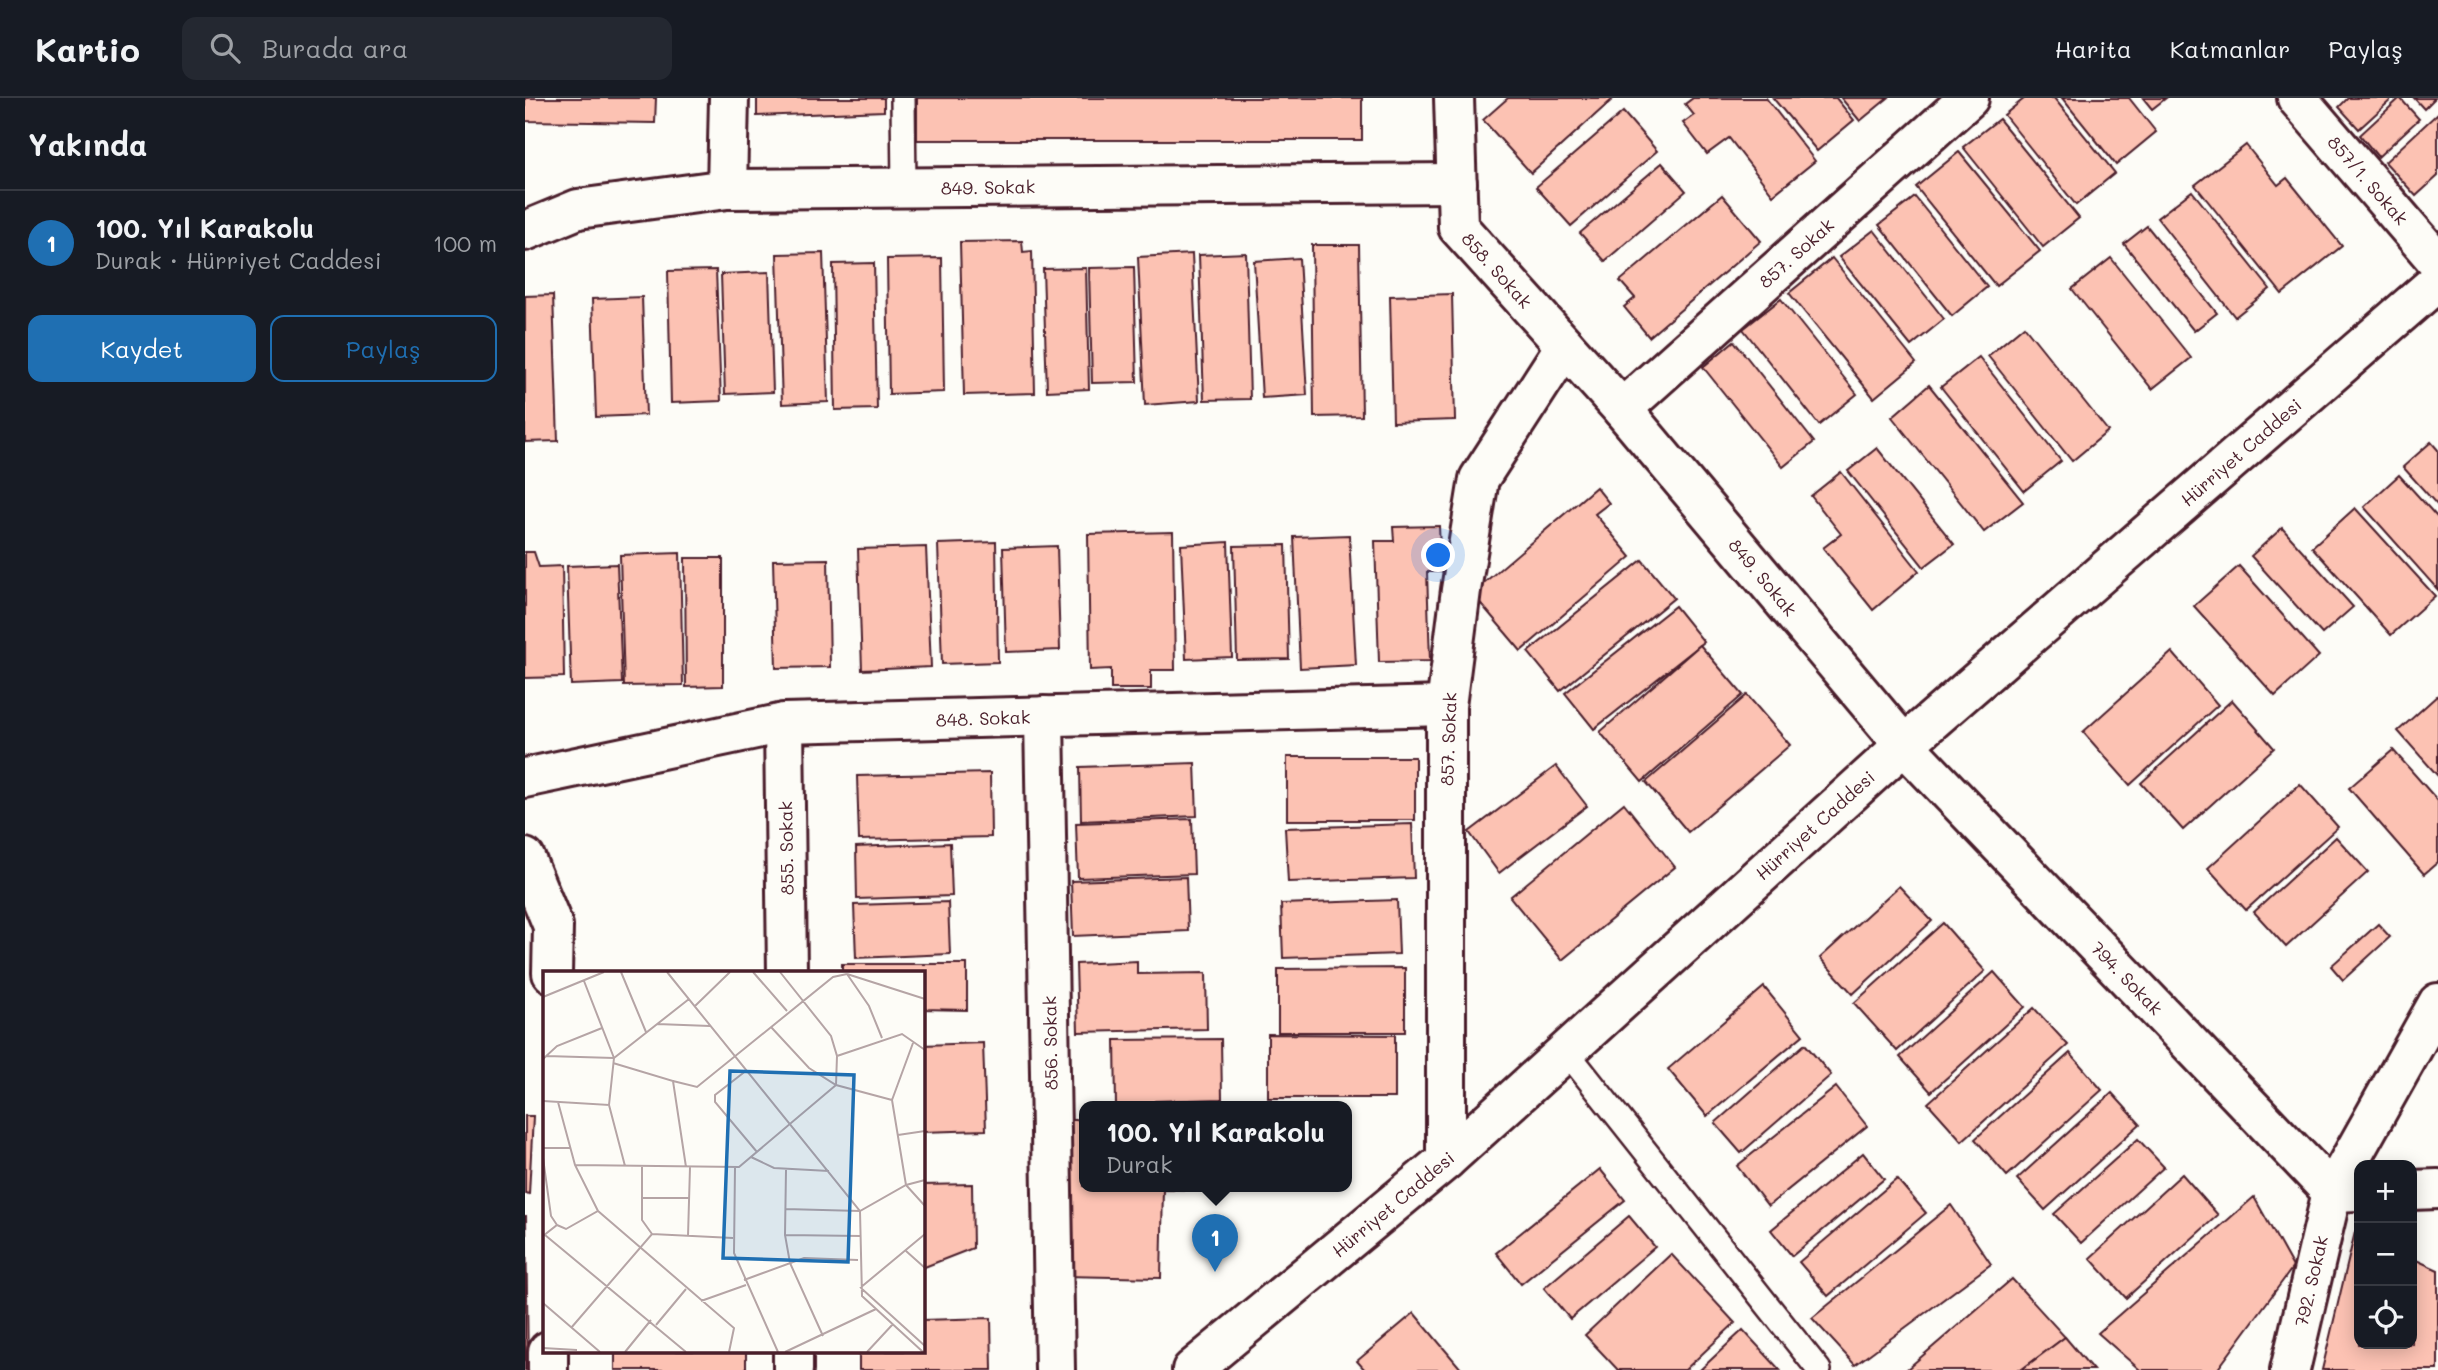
<!DOCTYPE html>
<html lang="tr">
<meta charset="utf-8">
<style>
body{margin:0;font-family:Mali,sans-serif;background:#242831;color:#f1f3f6}
.controls{position:absolute;right:21px;bottom:21px;display:grid;overflow:hidden;border-radius:14px;box-shadow:0 4px 18px #0003}
.controls button{width:63px;height:63px;display:grid;place-items:center;padding:0;border:0;border-bottom:2px solid #363941;background:#171b24;color:#f1f3f6;font:35px sans-serif}
.you{position:absolute;left:914px;top:458px;width:24px;height:24px;margin:-18px;border:5px solid #fff;border-radius:50%;background:#1a73e8;box-shadow:0 0 0 10px #1a73e833}
.badge{display:grid;place-items:center;width:46px;height:46px;border-radius:50%;background:#1f6fb2;color:#fff;font-size:23px;font-weight:700}
.pin{position:absolute;translate:-50% -58px;filter:drop-shadow(0 2px 4px #0008)}
.pin::after{content:'';position:absolute;top:37px;width:24px;height:21px;background:inherit;clip-path:polygon(0 0,100% 0,50% 100%)}
.popup{position:absolute;left:554px;top:1003px;width:273px;height:91px;box-sizing:border-box;display:grid;place-content:center;border-radius:14px;background:#171b24;filter:drop-shadow(0 2px 5px #0005);font-size:23px;white-space:nowrap;color:#9ea1a6}
.popup b{font-size:26px;color:#f1f3f6}
.popup::after{content:'';position:absolute;left:50%;top:100%;margin-left:-14px;border:14px solid transparent;border-top-color:#171b24}
.list{margin:0;padding:0;list-style:none}
h2{display:flex;justify-content:space-between;align-items:center;height:91px;margin:0;padding:0 28px;font-size:30px}
h2 small{font-size:23px;font-weight:400;color:#9ea1a6}
.list li{display:grid;grid-template-columns:46px 1fr auto;gap:21px;align-items:center;box-sizing:border-box;height:105px;padding:0 28px;border-top:2px solid #363941}
.list b{display:block;font-size:26px;white-space:nowrap}
.list p{margin:0;font-size:23px;white-space:nowrap;color:#9ea1a6}
.list em{font-size:23px;font-style:normal;color:#9ea1a6}
.actions{display:flex;gap:14px;padding:21px 28px}
.actions a{flex:1;padding:16px 0;border:2px solid #1f6fb2;border-radius:14px;text-align:center;font-size:24px;color:#1f6fb2}
.actions .main{background:#1f6fb2;color:#fff}
.icon{flex:none;width:38px;height:38px;fill:none;stroke:currentColor;stroke-width:2;stroke-linecap:round;stroke-linejoin:round}
.map{position:relative;flex:none;width:1913px;height:1272px;overflow:hidden}
header{display:flex;align-items:center;gap:42px;box-sizing:border-box;height:98px;padding:0 35px;background:#171b24;border-bottom:2px solid #363941}
header strong{font-size:33px}
nav{display:flex;gap:38px;margin-inline-start:auto;font-size:24px}
.search{width:490px;height:63px;background:#242831;display:flex;align-items:center;gap:18px;box-sizing:border-box;padding:0 24px;border-radius:14px;color:#9ea1a6;font-size:26px}
main{display:flex}
aside{flex:1;background:#171b24}
.map>svg:first-child{display:block}
.building{fill:#fcc2b3;stroke:#4a1f2b;stroke-width:2}
.lines{fill:none;stroke-linecap:round;stroke-linejoin:round}
.lane-casing{stroke:#4a1f2b;stroke-width:28}
.street-casing{stroke:#4a1f2b;stroke-width:44}
.secondary-casing{stroke:#4a1f2b;stroke-width:44}
.lane{stroke:#fdfcf7;stroke-width:23}
.street{stroke:#fdfcf7;stroke-width:38}
.secondary{stroke:#fdfcf7;stroke-width:38}
.labels{text-anchor:middle;dominant-baseline:central;stroke-width:5;stroke-linejoin:round;paint-order:stroke}
.street-label{font-size:18px;fill:#4a1f2b;stroke:#fdfcf7}
.inset-road{fill:none;stroke:#b5a4a5;stroke-width:2}
.view{fill:#1f6fb2;fill-opacity:0.15;stroke:#1f6fb2;stroke-width:3.5}
.inset-edge{fill:none;stroke:#4a1f2b;stroke-width:3.5}
</style>
<header>
<strong>Kartio</strong>
<div class="search"><svg class="icon" aria-label="search" viewBox="0 0 24 24"><circle cx="10" cy="10" r="6"/><path d="M15 15l6 6"/></svg>Burada ara</div>
<nav><a>Harita</a><a>Katmanlar</a><a>Paylaş</a></nav>
</header>
<main>
<aside>
<h2>Yakında<small></small></h2>
<ul class="list">
<li><span class="badge">1</span><div><b>100. Yıl Karakolu</b><p>Durak · Hürriyet Caddesi</p></div><em>100 m</em></li>
</ul>
<div class="actions"><a class="main">Kaydet</a><a>Paylaş</a></div>
</aside>
<div class="map">
<svg width="1913" height="1272" viewBox="0 0 1913 1272">
<rect width="100%" height="100%" fill="#fdfcf7"/>
<filter id="ink" filterUnits="userSpaceOnUse"><feTurbulence type="fractalNoise" baseFrequency=".0143" numOctaves="2"/><feDisplacementMap in="SourceGraphic" scale="14" xChannelSelector="R" yChannelSelector="G"/><feConvolveMatrix kernelMatrix="1 2 1 2 8 2 1 2 1" color-interpolation-filters="sRGB"/></filter>
<g filter="url(#ink)">
<g class="building">
<path d="M0 0H131L130 25 0 23Z"/>
<path d="M232 0H359V13L232 18Z"/>
<rect x="392" y="0" width="445" height="42"/>
<path d="M983 0H1089L1006 75 958 22Z"/>
<path d="M1168 0H1241L1290 63 1248 97 1204 40 1182 56 1158 25 1169 17 1160 6Z"/>
<path d="M1248 0H1311L1329 22 1292 53Z"/>
<path d="M1316 0H1363L1335 23Z"/>
<path d="M1500 0H1529L1590 75 1551 107 1479 17Z"/>
<path d="M1537 0H1604L1631 34 1591 67Z"/>
<path d="M1618 0H1641L1627 11Z"/>
<path d="M1823 0H1868L1834 31 1814 9Z"/>
<path d="M1875 0 1894 21 1853 59 1835 37Z"/>
<path d="M1889 0H1910L1899 11Z"/>
<path d="M1098 14 1132 53 1046 128 1011 89Z"/>
<path d="M1913 15V78L1891 98 1860 64Z"/>
<path d="M1474 21 1554 120 1518 149 1438 49Z"/>
<path d="M1721 47 1753 87 1762 80 1817 148 1757 196 1670 87Z"/>
<path d="M1434 54 1515 153 1471 188 1391 89Z"/>
<path d="M1137 65 1161 93 1080 163 1055 135Z"/>
<path d="M1667 93 1745 191 1710 219 1632 120Z"/>
<path d="M1197 97 1236 143 1124 239 1099 209 1110 200 1095 183Z"/>
<path d="M1390 99 1462 189 1427 218 1354 127Z"/>
<path d="M1622 128 1692 215 1669 233 1599 146Z"/>
<path d="M1349 132 1419 221 1386 248 1314 159Z"/>
<path d="M497 143 498 154 507 153 510 295 439 297 435 144Z"/>
<path d="M787 147H834L837 318 789 319Z"/>
<path d="M298 155 303 304 257 306 252 156Z"/>
<path d="M721 155 725 301 679 302 674 157Z"/>
<path d="M667 156 674 303 620 307 613 159Z"/>
<path d="M417 160 419 294 364 296 362 161Z"/>
<path d="M774 160 782 297 737 300 729 163Z"/>
<path d="M1307 160 1391 265 1349 300 1264 195Z"/>
<path d="M1586 160 1666 260 1627 291 1547 191Z"/>
<path d="M349 165 352 311 310 312 308 166Z"/>
<path d="M609 169 612 284 567 285 564 170Z"/>
<path d="M561 170 564 291 522 293 518 171Z"/>
<path d="M191 172 196 303 146 305 143 173Z"/>
<path d="M244 174 248 294 200 296 196 176Z"/>
<path d="M927 196 930 322 868 324 865 198Z"/>
<path d="M28 197 33 343 0 344V198Z"/>
<path d="M117 199 121 317 71 319 67 201Z"/>
<path d="M1256 201 1332 296 1294 327 1218 231Z"/>
<path d="M1499 228 1583 333 1547 363 1463 258Z"/>
<path d="M1209 243 1289 344 1258 369 1178 269Z"/>
<path d="M1454 259 1536 363 1499 393 1416 289Z"/>
<path d="M1404 287 1498 404 1459 434 1367 319Z"/>
<path d="M1906 344 1913 352V408L1878 369Z"/>
<path d="M1352 350 1429 446 1399 469 1323 373Z"/>
<path d="M1316 374 1394 473 1348 512 1298 450 1316 436 1286 398Z"/>
<path d="M1874 377 1913 420V492L1839 409Z"/>
<path d="M1071 389 1084 405 1070 416 1106 459 996 553 947 495Z"/>
<path d="M1830 410 1910 498 1866 537 1787 449Z"/>
<path d="M914 428 916 474H902L905 563 854 564 850 443H869L868 429Z"/>
<path d="M1757 430 1828 509 1797 536 1726 458Z"/>
<path d="M648 434 650 572H626V591H586V571L565 572 563 436Z"/>
<path d="M824 437 831 567 775 570 769 439Z"/>
<path d="M471 444 473 564 417 566 413 446Z"/>
<path d="M703 444 707 559 661 561 656 447Z"/>
<path d="M761 447 764 561 712 562 709 448Z"/>
<path d="M532 448 535 552 481 554 478 450Z"/>
<path d="M401 449 406 569 337 572 333 451Z"/>
<path d="M0 454H9L14 469 37 468 39 579 0 580Z"/>
<path d="M155 455 158 587 99 588 95 457Z"/>
<path d="M160 460H198V588L161 589Z"/>
<path d="M303 461 305 569 251 570 248 462Z"/>
<path d="M1117 462 1149 500 1035 593 1003 554Z"/>
<path d="M92 466 97 585 46 587 42 468Z"/>
<path d="M1714 468 1794 558 1750 598 1669 508Z"/>
<path d="M1150 508 1179 544 1069 631 1040 595Z"/>
<path d="M1175 547 1218 597 1117 684 1075 634Z"/>
<path d="M1647 554 1693 607 1605 687 1558 634Z"/>
<path d="M1222 597 1265 647 1163 734 1121 684Z"/>
<path d="M1913 597V678L1873 633Z"/>
<path d="M1707 602 1749 650 1658 732 1616 685Z"/>
<path d="M1868 652 1913 703V764L1899 776 1824 690Z"/>
<rect x="762" y="659" width="128" height="63"/>
<path d="M670 665 672 718 556 723 555 669Z"/>
<path d="M1031 668 1062 708 974 775 944 734Z"/>
<path d="M465 675 466 739 334 742 332 678Z"/>
<path d="M1775 686 1813 729 1721 812 1683 770Z"/>
<path d="M1099 705 1150 769 1037 862 985 799Z"/>
<path d="M667 721 669 776 553 780 551 725Z"/>
<path d="M887 726 889 780 763 784 760 730Z"/>
<path d="M1811 739 1843 774 1761 849 1729 814Z"/>
<path d="M425 745 427 798 332 801 331 749Z"/>
<path d="M661 779 663 833 548 838 546 783Z"/>
<path d="M1374 788 1407 823 1328 896 1295 860Z"/>
<path d="M872 802 874 856 758 860 756 806Z"/>
<path d="M423 804 425 856 331 860 329 807Z"/>
<path d="M1418 825 1460 873 1372 953 1329 905Z"/>
<path d="M1853 826 1865 839 1818 882 1806 868Z"/>
<path d="M612 863V876L681 875 682 931 553 934 551 866Z"/>
<path d="M317 866H442V912L397 911V875H317Z"/>
<path d="M880 870V934H753V871Z"/>
<path d="M1469 874 1500 909 1406 994 1375 959Z"/>
<path d="M1239 889 1278 937 1182 1018 1143 971Z"/>
<path d="M1509 910 1543 947 1437 1043 1403 1005Z"/>
<path d="M743 936 870 937V1000H743Z"/>
<path d="M696 941 697 1001 630 1003V1008H591L590 942Z"/>
<path d="M458 945 461 1032 397 1034V947Z"/>
<path d="M1280 946 1306 977 1216 1055 1190 1025Z"/>
<path d="M1545 955 1577 992 1482 1078 1450 1041Z"/>
<path d="M1311 989 1342 1028 1243 1108 1212 1068Z"/>
<path d="M1587 995 1615 1026 1520 1112 1492 1081Z"/>
<path d="M0 1018H8L4 1096 0 1095Z"/>
<path d="M543 1022H559V1088H698V1092L638 1091 636 1180 539 1178Z"/>
<path d="M1613 1041 1639 1069 1556 1145 1529 1116Z"/>
<path d="M1338 1055 1359 1081 1267 1158 1246 1132Z"/>
<path d="M1075 1071 1100 1102 996 1186 971 1155Z"/>
<path d="M1657 1076 1693 1117 1601 1200 1565 1160Z"/>
<path d="M1372 1081 1401 1115 1303 1198 1274 1164Z"/>
<path d="M447 1086 448 1150 397 1170V1087Z"/>
<path d="M1729 1099 1768 1169 1692 1272H1615L1573 1235Z"/>
<path d="M1426 1107 1466 1166 1330 1267 1287 1220Z"/>
<path d="M0 1118H1L3 1272H0Z"/>
<path d="M1104 1118 1130 1149 1045 1221 1019 1190Z"/>
<path d="M1830 1134 1834 1136V1246H1887V1160L1913 1172V1272H1797Z"/>
<path d="M1146 1156 1210 1225 1160 1272H1093L1060 1237Z"/>
<path d="M1487 1181 1540 1239 1496 1272H1381Z"/>
<path d="M889 1215 937 1272H840L832 1263Z"/>
<path d="M466 1220 467 1272H334V1253H397V1222Z"/>
<path d="M1218 1232 1255 1272H1175Z"/>
<path d="M1540 1239 1568 1272H1496Z"/>
<rect x="90" y="1253" width="131" height="19"/>
</g>
<g class="lines">
<g class="lane-casing">
<g id="lane">
<path d="M378 0 379 90"/>
<path d="M1041 953 1294 1272"/>
</g>
</g>
<g class="street-casing">
<g id="street">
<path d="M929 0 933 129 1097 311 1379 647 1807 1094 1834 1093"/>
<path d="M1772 0 1913 164"/>
<path d="M202 91 204 0"/>
<path d="M0 133 53 111 202 91 932 85"/>
<path d="M1097 311 1444 0"/>
<path d="M519 618 530 1272"/>
<path d="M259 625 262 875"/>
<path d="M0 680 259 625 921 608"/>
<path d="M0 760 28 828 27 875"/>
<path d="M921 1062V608L936 492 954 381 1040 248"/>
<path d="M1887 1092 1913 1091"/>
<path d="M268 1253V1272"/>
<path d="M23 1272V1253"/>
<path d="M1765 1272 1807 1094 1913 905"/>
</g>
</g>
<g class="secondary-casing">
<path id="secondary" d="M667 1272 921 1062 1379 647 1913 183"/>
</g>
<use href="#lane" class="lane"/>
<use href="#street" class="street"/>
<use href="#secondary" class="secondary"/>
</g>
</g>
<g class="labels">
<g class="street-label">
<text transform="translate(1843 82) rotate(49)">857/1. Sokak</text>
<text transform="translate(463 89) rotate(-1)">849. Sokak</text>
<text transform="translate(1271 155) rotate(-42)">857. Sokak</text>
<text transform="translate(972 172) rotate(48)">858. Sokak</text>
<text transform="translate(1716 354) rotate(-41)">Hürriyet Caddesi</text>
<text transform="translate(1238 479) rotate(50)">849. Sokak</text>
<text transform="translate(458 620) rotate(-2)">848. Sokak</text>
<text transform="translate(923 641) rotate(-88)">857. Sokak</text>
<text transform="translate(1290 727) rotate(-42)">Hürriyet Caddesi</text>
<text transform="translate(261 750) rotate(-91)">855. Sokak</text>
<text transform="translate(1602 880) rotate(46)">794. Sokak</text>
<text transform="translate(525 945) rotate(-91)">856. Sokak</text>
<text transform="translate(868 1106) rotate(-40)">Hürriyet Caddesi</text>
<text transform="translate(1786 1183) rotate(-77)">792. Sokak</text>
</g>
</g>
<g transform="translate(18 873)">
<rect width="382" height="382" fill="#fdfcf7"/>
<path class="inset-road" d="M78 1 103 61M124 1 317 240 319 325 380 381M210 1 244 40M304 3 382 28M304 3 326 35 339 67M41 10 71 87M0 26 61 1M152 35 187 1M114 53 167 55M228 56 266 97 293 114 349 129M370 72 349 129 363 214 382 235M3 85 71 87M294 85 359 63 382 79M0 88 14 75 59 57M70 92 130 110 143 196M204 99 172 124V131L214 181M130 110 154 116 290 6 304 3M0 130 66 134 71 87 146 28M15 131 32 194 55 240M66 134 82 195M355 164 382 160M0 177H27M208 186 231 197 286 200M0 187 8 245 14 254M32 194 196 196 293 114 294 85 288 65 237 1M99 195V249L109 263M192 196 191 282 235 381M243 199 242 264 247 292 280 365M99 227H146M242 238 317 240 363 214 382 209M2 264 143 381M242 264 318 265M0 265 14 254 23 258 55 240 191 357 186 381M145 265 147 196M363 280 382 297M201 309 261 287 315 289M317 317 382 263M318 317 382 375M158 330 203 314M0 332 57 381M113 354 143 318M28 357 109 263 190 267M0 377 34 379M82 381 108 349M242 381 333 338M324 381 350 353"/>
<path class="view" d="M187 100 311 104 305 291 180 287Z"/>
<rect width="382" height="382" class="inset-edge"/>
</g>
</svg>
<div class="controls">
<button>+</button>
<button>−</button>
<button><svg class="icon" aria-label="locate" viewBox="0 0 24 24"><circle cx="12" cy="12" r="6"/><path d="M12 2v4M12 18v4M2 12h4M18 12h4"/></svg></button>
</div>
<div class="you"></div>
<div class="pin badge" style="left:690px;top:1174px">1</div>
<div class="popup"><b>100. Yıl Karakolu</b>Durak</div>
</div>
</main>
